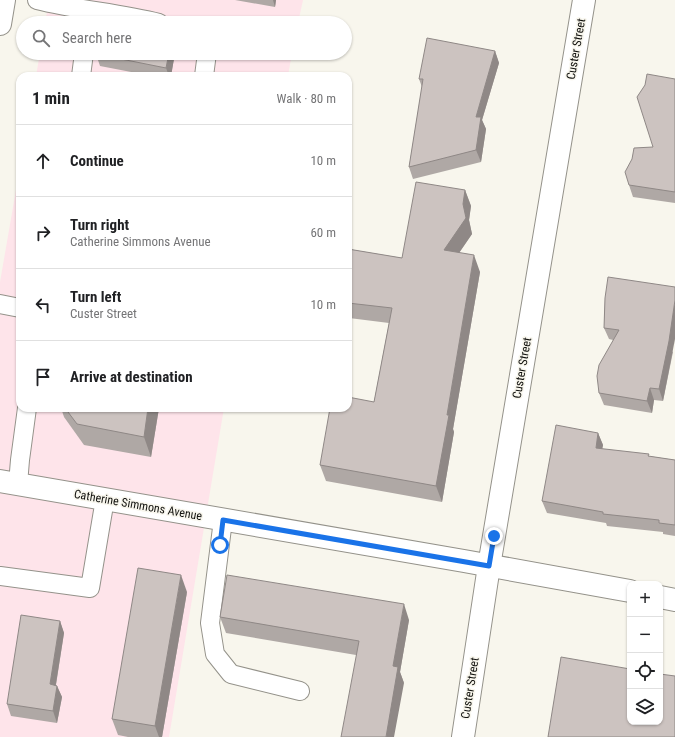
<!DOCTYPE html>
<meta charset="utf-8">
<style>
body{margin:0;font-family:"Roboto Condensed",sans-serif;background:#f6f6f6;color:#202124}
.controls{position:absolute;right:12px;bottom:12px;display:grid;overflow:hidden;border-radius:8px;box-shadow:0 1px 3px #0004}
.controls button{width:36px;height:36px;display:grid;place-items:center;padding:0;border:0;border-bottom:1px solid #e0e0e0;background:#fff;color:#202124;font:20px sans-serif}
.stop{position:absolute;width:12px;height:12px;margin:-9px;border:3px solid #1a73e8;border-radius:50%;background:#fff}
.stop.end{background:#1a73e8;border-color:#fff;box-shadow:0 1px 4px #0008}
.list{margin:0;padding:0;list-style:none}
h2{display:flex;justify-content:space-between;align-items:center;height:52px;margin:0;padding:0 16px;font-size:17px}
h2 small{font-size:13px;font-weight:400;color:#757577}
.list li{display:grid;grid-template-columns:26px 1fr auto;gap:12px;align-items:center;box-sizing:border-box;height:72px;padding:0 16px;border-top:1px solid #e0e0e0}
.list b{display:block;font-size:15px;white-space:nowrap}
.list p{margin:0;font-size:13px;white-space:nowrap;color:#757577}
.list em{font-size:13px;font-style:normal;color:#757577}
.icon{flex:none;width:22px;height:22px;fill:none;stroke:currentColor;stroke-width:2;stroke-linecap:round;stroke-linejoin:round}
.map{position:relative;flex:none;width:675px;height:737px;overflow:hidden}
.search{position:absolute;background:#fff;box-shadow:0 1px 3px #0004;left:16px;top:16px;width:336px;height:44px;display:flex;align-items:center;gap:10px;box-sizing:border-box;padding:0 14px;border-radius:22px;color:#757577;font-size:15px}
.panel{position:absolute;background:#fff;box-shadow:0 1px 3px #0004;left:16px;top:72px;width:336px;height:340px;border-radius:12px}
.map>svg:first-child{display:block}
.commercial{fill:#fee4ea}
.lines{fill:none;stroke-linecap:round;stroke-linejoin:round}
.lane-casing{stroke:#94928a;stroke-width:20}
.street-casing{stroke:#94928a;stroke-width:24}
.secondary-casing{stroke:#94928a;stroke-width:24}
.lane{stroke:#fff;stroke-width:18}
.street{stroke:#fff;stroke-width:22}
.secondary{stroke:#fff;stroke-width:22}
.wall{fill:#afa8a5}
.shaded-wall{fill:#8f8886}
.building{fill:#ccc3c0;stroke:#8f8886}
.route{stroke:#1a73e8;stroke-width:5}
.labels{text-anchor:middle;dominant-baseline:central;stroke-width:3;stroke-linejoin:round;paint-order:stroke}
.street-label{font-size:12px;fill:#10100d;stroke:#f8f6ed}
</style>
<div class="map">
<svg width="675" height="737" viewBox="0 0 675 737">
<rect width="100%" height="100%" fill="#f8f6ed"/>
<g class="commercial">
<path d="M49 0H303L298 23H45Z"/>
<path d="M40 53H292L288 76H36Z"/>
<path d="M20 167V408H224L169 737H0V282Z"/>
</g>
<g class="lines">
<g class="lane-casing">
<g id="lane">
<path d="M37 0C77 10 119 13 159 23"/>
<path d="M81 76 84 53"/>
<path d="M204 76 207 53"/>
<path d="M0 304 20 308"/>
<path d="M18 484 20 460 27 408"/>
<path d="M223 520 210 623 215 654 231 674 300 691"/>
<path d="M0 576 90 588 105 499"/>
</g>
</g>
<g class="street-casing">
<g id="street">
<path d="M0 481 464 561 630 591"/>
<path d="M660 597 675 600"/>
<path d="M463 737 489 566 584 0"/>
</g>
</g>
<g class="secondary-casing">
<path id="secondary" d="M0 24 4 0"/>
</g>
<use href="#lane" class="lane"/>
<use href="#street" class="street"/>
<use href="#secondary" class="secondary"/>
</g>
<g class="wall">
<path d="M235 0H276L275 7Z"/>
<path d="M495 51 499 63 482 120 486 129 481 162 413 179 409 167 422 87 419 79Z"/>
<path d="M96 53H175L171 76H152L100 66 96 54Z"/>
<path d="M675 79V203L633 197 629 185 653 147Z"/>
<path d="M465 190 471 206 469 220 472 234 459 253 480 272 453 429 454 432 442 502 326 481 320 465 374 402 389 323 349 318 348 320V249L402 258Z"/>
<path d="M605 298 673 352 663 401 654 400 652 413 604 405 599 393 613 340 609 339 604 328Z"/>
<path d="M61 408H159L151 457 84 445 64 417Z"/>
<path d="M598 433 603 445 602 449 675 460V536L663 534V532L607 526 606 523 547 513 542 501Z"/>
<path d="M187 592 162 737H128L118 735 112 719Z"/>
<path d="M220 617 409 620 400 672 404 683 356 655 226 633Z"/>
<path d="M60 621 64 633 56 685 57 686 62 697 57 723 11 716 7 704Z"/>
</g>
<g class="shaded-wall">
<path d="M273 0H276L275 7Z"/>
<path d="M495 51 499 63 482 120 486 129 481 162 476 150V117Z"/>
<path d="M169 53H175L171 76H169L166 68Z"/>
<path d="M465 190 471 206 469 220 472 234 450 266 444 250Z"/>
<path d="M474 255 480 272 453 429 454 432 442 502 436 486 447 415Z"/>
<path d="M675 300V339L663 401 659 389Z"/>
<path d="M650 388 654 400 652 413 647 401Z"/>
<path d="M148 408H159L151 457 144 437Z"/>
<path d="M598 433 603 445 600 460 596 448Z"/>
<path d="M181 575 187 592 162 737H159L155 726Z"/>
<path d="M404 604 409 620 400 672 404 683 394 737H386L393 666Z"/>
<path d="M60 621 64 633 54 696 50 684Z"/>
<path d="M57 686 62 697 57 723 53 711Z"/>
</g>
<g class="building">
<path d="M103 18 128 23H102Z"/>
<path d="M427 38 495 51 476 117H481L476 150 409 167 423 79H419Z"/>
<path d="M96 53H169L166 68 96 54Z"/>
<path d="M647 74 675 79V192L629 185 625 172 632 159 634 148 653 147 637 97 645 85Z"/>
<path d="M416 182 465 190 463 204 466 218 444 250 474 255 447 415H449L436 486 320 465 330 408H348V397L374 402 392 308 348 303V249L402 258Z"/>
<path d="M608 277 675 287V300L669 341 659 389 650 388 647 401 599 393 597 376 599 365 619 330 604 328 605 298Z"/>
<path d="M65 408H148L144 437 77 424Z"/>
<path d="M556 425 598 433 596 448 649 454 648 456 675 460V525L659 523V520L603 514V512L542 501Z"/>
<path d="M138 568 181 575 155 726 112 719Z"/>
<path d="M227 575 404 604 393 666 398 667 386 737H341L359 641 220 617Z"/>
<path d="M21 615 60 621 50 684 57 686 53 711 7 704Z"/>
<path d="M561 657 630 669V722H660V674L675 676V737H548Z"/>
</g>
<g class="lines">
<path class="route" d="M220 545 223 520 489 566 494 536"/>
</g>
<g class="labels">
<g class="street-label">
<text transform="translate(576 49) rotate(-80)">Custer Street</text>
<text transform="translate(522 368) rotate(-80)">Custer Street</text>
<text transform="translate(138 505) rotate(10)">Catherine Simmons Avenue</text>
<text transform="translate(470 688) rotate(-81)">Custer Street</text>
</g>
</g>
</svg>
<div class="controls">
<button>+</button>
<button>−</button>
<button><svg class="icon" aria-label="locate" viewBox="0 0 24 24"><circle cx="12" cy="12" r="6"/><path d="M12 2v4M12 18v4M2 12h4M18 12h4"/></svg></button>
<button><svg class="icon" aria-label="layers" viewBox="0 0 24 24"><path d="M12 4l9 5-9 5-9-5zM3 14l9 5 9-5"/></svg></button>
</div>
<div class="stop" style="left:220px;top:545px"></div>
<div class="stop end" style="left:494px;top:536px"></div>
<div class="search"><svg class="icon" aria-label="search" viewBox="0 0 24 24"><circle cx="10" cy="10" r="6"/><path d="M15 15l6 6"/></svg>Search here</div>
<section class="panel">
<h2>1 min<small>Walk · 80 m</small></h2>
<ul class="list">
<li><svg class="icon" aria-label="ahead" viewBox="0 0 24 24"><path d="M12 20V5M6 11l6-6 6 6"/></svg><div><b>Continue</b></div><em>10 m</em></li>
<li><svg class="icon" aria-label="right" viewBox="0 0 24 24"><path d="M7 20v-9h11M14 6l5 5-5 5"/></svg><div><b>Turn right</b><p>Catherine Simmons Avenue</p></div><em>60 m</em></li>
<li><svg class="icon" aria-label="left" viewBox="0 0 24 24"><path d="M17 20v-9H6M10 6l-5 5 5 5"/></svg><div><b>Turn left</b><p>Custer Street</p></div><em>10 m</em></li>
<li><svg class="icon" aria-label="arrive" viewBox="0 0 24 24"><path d="M6 21V4h12l-3 4 3 4H6"/></svg><div><b>Arrive at destination</b></div></li>
</ul>
</section>
</div>
